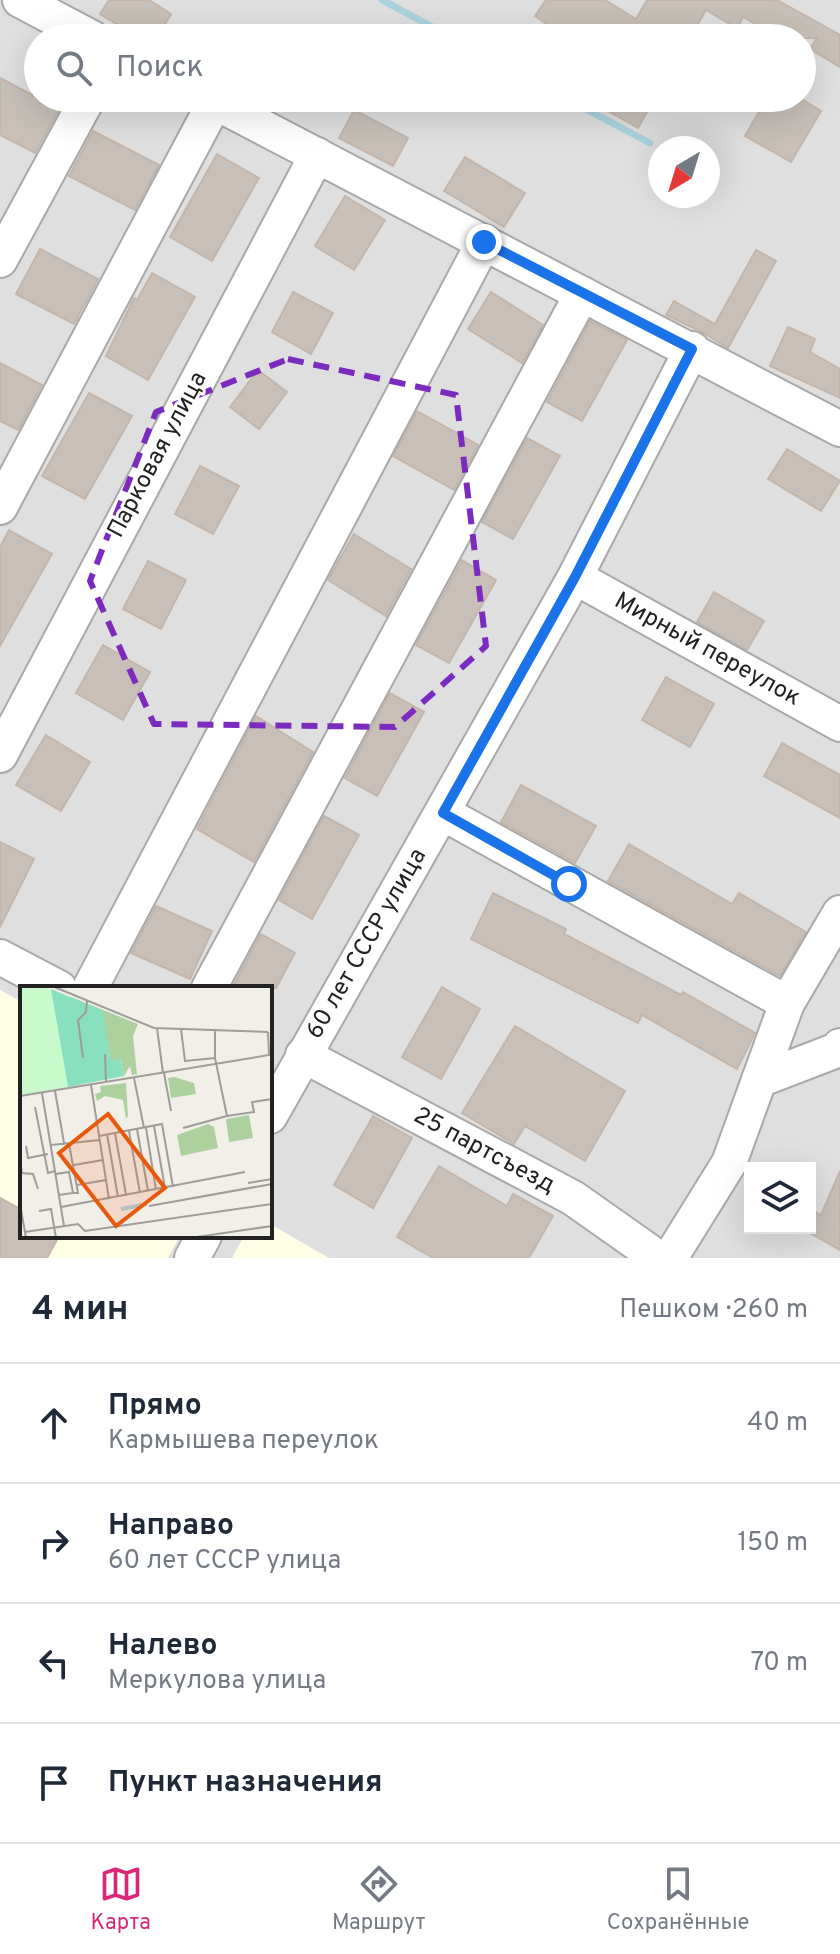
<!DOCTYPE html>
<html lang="ru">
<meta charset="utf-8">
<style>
body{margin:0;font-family:Overpass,sans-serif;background:#f2f2f3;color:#1f2937}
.controls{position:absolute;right:24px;bottom:24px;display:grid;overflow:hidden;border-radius:0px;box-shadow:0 8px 32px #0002}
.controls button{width:72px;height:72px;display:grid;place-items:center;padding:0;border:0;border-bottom:2px solid #e0e1e3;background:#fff;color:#1f2937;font:40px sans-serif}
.compass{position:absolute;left:648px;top:136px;width:72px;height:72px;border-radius:50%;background:#fff;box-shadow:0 8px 32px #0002;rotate:218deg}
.stop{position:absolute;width:24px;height:24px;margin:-18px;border:6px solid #1a73e8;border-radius:50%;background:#fff}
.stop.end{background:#1a73e8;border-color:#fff;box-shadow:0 2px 8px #0008}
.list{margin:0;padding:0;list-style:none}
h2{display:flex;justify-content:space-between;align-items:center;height:104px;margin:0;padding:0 32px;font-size:34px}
h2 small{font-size:26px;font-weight:400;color:#747a83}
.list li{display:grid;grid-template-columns:52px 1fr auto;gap:24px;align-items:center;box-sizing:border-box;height:120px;padding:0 32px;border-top:2px solid #e0e1e3}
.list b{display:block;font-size:30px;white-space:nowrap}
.list p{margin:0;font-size:26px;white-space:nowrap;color:#747a83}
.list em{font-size:26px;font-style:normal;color:#747a83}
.icon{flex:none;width:44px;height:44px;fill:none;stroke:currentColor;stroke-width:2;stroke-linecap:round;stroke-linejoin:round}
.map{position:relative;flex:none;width:840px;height:1258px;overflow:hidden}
.search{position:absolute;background:#fff;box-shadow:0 8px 32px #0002;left:24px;right:24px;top:24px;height:88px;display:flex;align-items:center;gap:20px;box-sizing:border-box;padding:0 28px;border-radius:44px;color:#747a83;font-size:30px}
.sheet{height:584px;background:#fff}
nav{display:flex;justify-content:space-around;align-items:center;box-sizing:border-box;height:112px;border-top:2px solid #e0e1e3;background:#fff;font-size:22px;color:#747a83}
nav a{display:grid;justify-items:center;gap:4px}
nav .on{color:#db2777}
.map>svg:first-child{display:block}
.residential{fill:#e0dfdf;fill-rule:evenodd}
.education{fill:#ffffe5}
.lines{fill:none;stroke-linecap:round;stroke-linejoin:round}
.stream{stroke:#aad3df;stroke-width:7}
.building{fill:#c7bfb8;stroke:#c4b6ab;stroke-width:2}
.minor-casing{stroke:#a9a9a9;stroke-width:38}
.minor{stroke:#fff;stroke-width:34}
.route{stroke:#1a73e8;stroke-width:10}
.marked{fill:none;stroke:#7b2cbf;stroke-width:6;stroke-dasharray:16 10;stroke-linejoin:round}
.labels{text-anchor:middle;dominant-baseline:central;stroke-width:6;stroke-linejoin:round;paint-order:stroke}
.street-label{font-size:24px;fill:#222;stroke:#fff}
.inset-river{fill:none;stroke:#aad3df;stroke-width:4}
.inset-road{fill:none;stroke:#9f9d99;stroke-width:2}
.view{fill:#e8590c;fill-opacity:0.15;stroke:#e8590c;stroke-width:4}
.inset-edge{fill:none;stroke:#222;stroke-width:4}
</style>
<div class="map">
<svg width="840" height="1258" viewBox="0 0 840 1258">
<rect width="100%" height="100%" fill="#f2efe9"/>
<path class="residential" d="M0 0H840V1258H0ZM38 38H802V98H38ZM660 148H708V196H660ZM22 988H270V1236H22ZM750 1168H810V1228H750Z"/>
<g class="education">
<path d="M0 990 22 1002V1236H180L168 1258H0Z"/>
<path d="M270 1224 329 1258H232L244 1236H270Z"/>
</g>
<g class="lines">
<g class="stream">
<path d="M382 0 453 38"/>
<path d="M565 98 650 143"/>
</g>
</g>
<g class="building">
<path d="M109 0H149L171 14 157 38H139L100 14Z"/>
<path d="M546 0H605L636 19 647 0H777L840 35V67L810 49 817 38H780L743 17 737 28 706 10 690 38H567L535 16Z"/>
<path d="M0 78 59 109 35 153 0 135Z"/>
<path d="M585 98H655L638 128Z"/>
<path d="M767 98H800L821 111 791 162 745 136Z"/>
<path d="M354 110 408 138 393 166 339 138Z"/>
<path d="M93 131 159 165 135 210 69 176Z"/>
<path d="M217 154 259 178 212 261 170 237Z"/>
<path d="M465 157 525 193 504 227 444 191Z"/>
<path d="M345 196 385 220 354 270 315 246Z"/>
<path d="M40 249 98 279 74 324 16 294Z"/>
<path d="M756 250 776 261 728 348 702 332 666 315 674 301 715 324Z"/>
<path d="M152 273 195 297 148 380 106 356 134 298 137 300Z"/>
<path d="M293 292 333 313 311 354 272 332Z"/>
<path d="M491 292 543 325 522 363 468 329Z"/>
<path d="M590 321 627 340 582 421 547 402Z"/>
<path d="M788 327 815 339 810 352 840 369V398L770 366Z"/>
<path d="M0 363 42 385 18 430 0 421Z"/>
<path d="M258 370 287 392 259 429 230 407Z"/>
<path d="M89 393 132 416 85 499 42 476Z"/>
<path d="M417 411 478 445 454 490 393 456Z"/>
<path d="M527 438 560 456 513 539 482 522Z"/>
<path d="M787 449 840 481 821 511 768 479Z"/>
<path d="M200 466 239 486 213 534 175 514Z"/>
<path d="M9 530 52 554 0 646V547Z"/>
<path d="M354 534 411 569 386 616 328 580Z"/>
<path d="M462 560 496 580 449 663 416 645Z"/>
<path d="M148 561 186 580 161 629 123 609Z"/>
<path d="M714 592 764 621 747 650 697 622Z"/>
<path d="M103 645 150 672 123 720 76 693Z"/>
<path d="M666 677 714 704 690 747 642 720Z"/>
<path d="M390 693 424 712 377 796 345 778Z"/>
<path d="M256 716 313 752 254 862 197 829Z"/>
<path d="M46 735 90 762 61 811 16 785Z"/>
<path d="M782 743 840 775V818L764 776Z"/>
<path d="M521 785 596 826 575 863 501 822Z"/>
<path d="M324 816 359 835 312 919 279 900Z"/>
<path d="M0 842 34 859 0 927Z"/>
<path d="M629 844 732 904 739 893 806 932 780 976 608 881Z"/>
<path d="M493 893 566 929 564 934 681 995 683 992 755 1033 737 1069 642 1015 638 1023 471 939Z"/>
<path d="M156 906 212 931 190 979 131 953Z"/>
<path d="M261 934 295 953 276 988H232Z"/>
<path d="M442 987 480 1009 441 1079 402 1057Z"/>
<path d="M515 1026 625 1091 585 1161 525 1126 514 1144 462 1113Z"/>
<path d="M373 1116 412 1138 373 1208 334 1185Z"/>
<path d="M439 1166 507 1206 513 1194 553 1216 529 1258H433L397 1237Z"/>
<path d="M840 1171V1250L810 1233V1209L821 1215Z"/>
<path d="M0 1198 22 1210V1236H59L47 1258H0Z"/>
</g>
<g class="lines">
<g class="minor-casing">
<g id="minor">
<path d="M20 0 92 38"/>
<path d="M207 98 840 429"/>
<path d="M0 260 88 98"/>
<path d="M0 507 215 102"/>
<path d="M575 577 840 724"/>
<path d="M0 755 317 155"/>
<path d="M443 813 787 1003"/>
<path d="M0 957 59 988"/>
<path d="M90 988 484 242"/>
<path d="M209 988 582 294"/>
<path d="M303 1055 573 1198 658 1258"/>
<path d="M759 1080 837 1050 840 1046"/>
<path d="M270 1116 575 577 692 349"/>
<path d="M192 1258 204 1236"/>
<path d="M670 1258 729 1163 787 1003 840 913"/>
</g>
</g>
<use href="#minor" class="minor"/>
</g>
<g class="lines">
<path class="route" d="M484 242 692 349 575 577 443 813 569 884"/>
</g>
<path class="marked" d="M288 359 456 395 486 646 395 727 154 724 90 581 156 412Z"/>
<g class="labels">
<g class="street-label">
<text transform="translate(158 455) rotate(-62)">Парковая улица</text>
<text transform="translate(707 650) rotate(29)">Мирный переулок</text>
<text transform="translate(367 944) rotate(-60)">60 лет СССР улица</text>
<text transform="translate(484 1151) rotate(28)">25 партсъезд</text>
</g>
</g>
<g transform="translate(20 986)">
<rect width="252" height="252" fill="#f2efe9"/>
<path d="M51 11 118 38 113 50 117 88 112 89 110 80 104 90 101 73 90 75ZM154 91 174 97 176 108 151 112 148 92ZM106 97 108 130 106 133 103 114 85 110 77 115 75 108 81 106 80 100ZM229 129 233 152 209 156 206 133ZM188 138 194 141 198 162 161 170 157 149Z" fill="#add19e"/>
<path d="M0 0 31 3 48 101 0 109Z" fill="#c8facc"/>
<path d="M31 3 82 24 91 74 101 73 104 90 48 101Z" fill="#88e0be"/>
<path class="inset-river" d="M101 223 127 218"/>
<path class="inset-road" d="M32 0 134 42 248 46M137 42 143 87M161 43 165 75 195 72V44M85 68 86 96M63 72 58 34 66 26 67 15M144 87 151 125M114 92 124 142M71 99 89 213M35 105 44 157M22 107 44 240M0 110 249 69 248 46M15 121 28 187 35 185M207 130 234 126 232 116 252 113M134 140 145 202M126 142 136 204M163 142 207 130 195 72M117 143 128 205M109 145 120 207M95 147 106 209M87 148 98 211M79 150 142 138 153 201M49 158 58 207H53M31 159 80 154M6 160 8 172 28 168M0 175 2 187 13 188 18 203M54 179 83 174M36 188 49 186 53 207 39 209M228 197 252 193M57 199 86 194M0 218 6 252M129 220 252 198M41 221 225 186M19 225 31 223 36 252M5 246 58 238 65 245 252 218M170 252 252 240"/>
<path class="view" d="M88 128 145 202 96 240 39 167Z"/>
<rect width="252" height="252" class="inset-edge"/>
</g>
</svg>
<div class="controls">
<button><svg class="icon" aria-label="layers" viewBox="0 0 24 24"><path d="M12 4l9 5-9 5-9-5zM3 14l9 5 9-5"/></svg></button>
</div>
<svg class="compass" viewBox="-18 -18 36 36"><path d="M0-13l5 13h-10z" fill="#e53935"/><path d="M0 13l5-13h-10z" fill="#747a83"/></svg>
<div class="stop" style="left:569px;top:884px"></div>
<div class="stop end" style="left:484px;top:242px"></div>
<div class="search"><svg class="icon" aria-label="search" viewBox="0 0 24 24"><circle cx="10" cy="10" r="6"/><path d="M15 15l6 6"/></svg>Поиск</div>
</div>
<section class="sheet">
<h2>4 мин<small>Пешком · 260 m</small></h2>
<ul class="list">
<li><svg class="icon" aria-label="ahead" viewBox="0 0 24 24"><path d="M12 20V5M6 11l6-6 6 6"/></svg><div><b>Прямо</b><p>Кармышева переулок</p></div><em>40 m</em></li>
<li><svg class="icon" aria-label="right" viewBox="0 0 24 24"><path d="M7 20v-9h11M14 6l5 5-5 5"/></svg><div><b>Направо</b><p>60 лет СССР улица</p></div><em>150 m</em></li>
<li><svg class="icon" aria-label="left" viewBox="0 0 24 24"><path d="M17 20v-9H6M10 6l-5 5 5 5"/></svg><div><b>Налево</b><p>Меркулова улица</p></div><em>70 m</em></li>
<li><svg class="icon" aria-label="arrive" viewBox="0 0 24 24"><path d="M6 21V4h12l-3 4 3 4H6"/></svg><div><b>Пункт назначения</b></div></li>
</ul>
</section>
<nav>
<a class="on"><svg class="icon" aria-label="map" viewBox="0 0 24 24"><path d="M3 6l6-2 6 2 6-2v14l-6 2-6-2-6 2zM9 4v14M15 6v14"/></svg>Карта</a>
<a><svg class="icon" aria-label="directions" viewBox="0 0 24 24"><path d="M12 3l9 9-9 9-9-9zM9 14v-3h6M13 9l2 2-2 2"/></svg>Маршрут</a>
<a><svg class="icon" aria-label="saved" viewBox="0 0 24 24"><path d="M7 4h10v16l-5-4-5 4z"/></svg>Сохранённые</a>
</nav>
